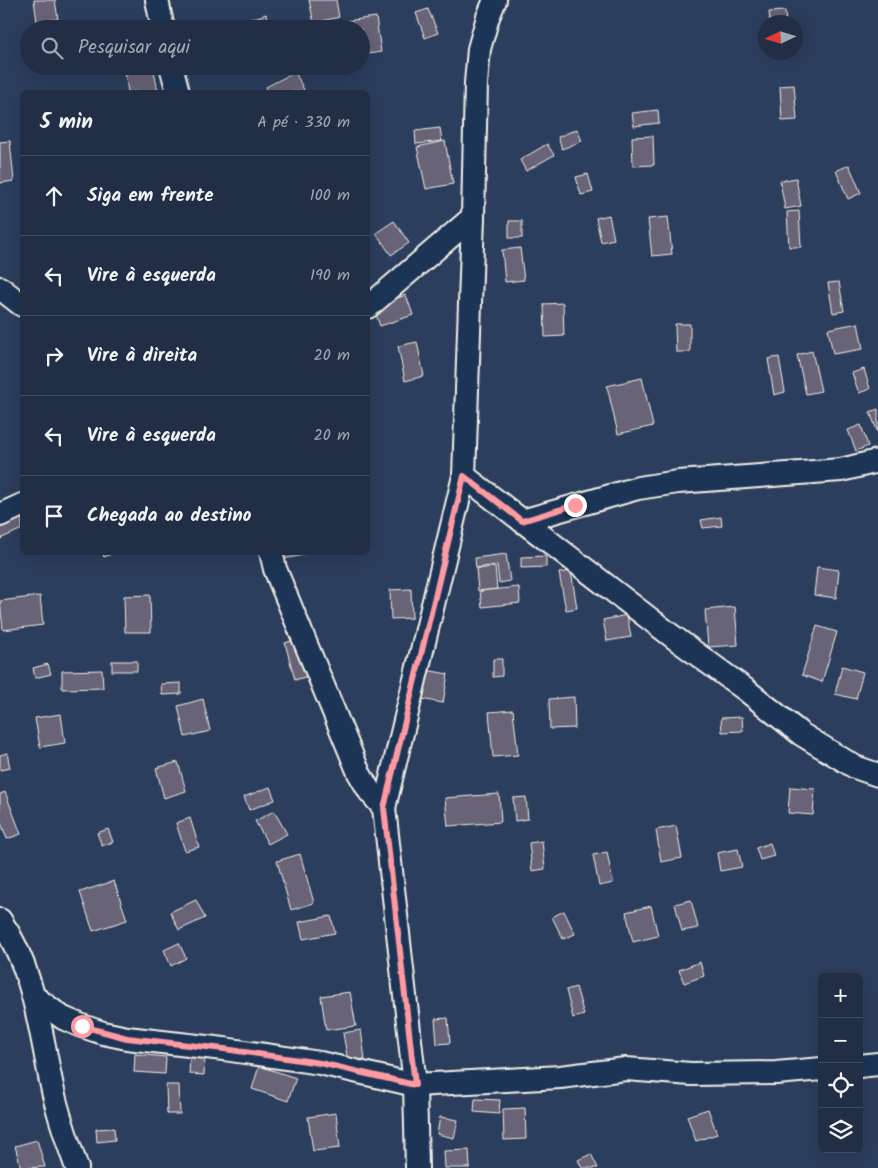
<!DOCTYPE html>
<html lang="pt">
<meta charset="utf-8">
<style>
body{margin:0;font-family:Kalam,sans-serif;background:#2d3a51;color:#f1f3f6}
.controls{position:absolute;right:15px;bottom:15px;display:grid;overflow:hidden;border-radius:8px;box-shadow:0 5px 20px #0002}
.controls button{width:45px;height:45px;display:grid;place-items:center;padding:0;border:0;border-bottom:1px solid #3e4a5f;background:#212e46;color:#f1f3f6;font:25px sans-serif}
.compass{position:absolute;left:758px;top:15px;width:45px;height:45px;border-radius:50%;background:#212e46;box-shadow:0 5px 20px #0002;rotate:266deg}
.stop{position:absolute;width:15px;height:15px;margin:-11px;border:4px solid #ff9aa2;border-radius:50%;background:#fff}
.stop.end{background:#ff9aa2;border-color:#fff;box-shadow:0 1px 5px #0008}
.list{margin:0;padding:0;list-style:none}
h2{display:flex;justify-content:space-between;align-items:center;height:65px;margin:0;padding:0 20px;font-size:21px}
h2 small{font-size:16px;font-weight:400;color:#a2a8b3}
.list li{display:grid;grid-template-columns:32px 1fr auto;gap:15px;align-items:center;box-sizing:border-box;height:80px;padding:0 20px;border-top:1px solid #3e4a5f}
.list b{display:block;font-size:19px;white-space:nowrap}
.list em{font-size:16px;font-style:normal;color:#a2a8b3}
.icon{flex:none;width:28px;height:28px;fill:none;stroke:currentColor;stroke-width:2;stroke-linecap:round;stroke-linejoin:round}
.map{position:relative;flex:none;width:878px;height:1168px;overflow:hidden}
.search{position:absolute;background:#212e46;box-shadow:0 5px 20px #0002;left:20px;top:20px;width:350px;height:55px;display:flex;align-items:center;gap:12px;box-sizing:border-box;padding:0 18px;border-radius:28px;color:#a2a8b3;font-size:19px}
.panel{position:absolute;background:#212e46;box-shadow:0 5px 20px #0002;left:20px;top:90px;width:350px;height:465px;border-radius:8px}
.map>svg:first-child{display:block}
.building{fill:#686376;stroke:#f4f1e8}
.lines{fill:none;stroke-linecap:round;stroke-linejoin:round}
.street-casing{stroke:#f4f1e8;stroke-width:26}
.street{stroke:#1d3557;stroke-width:22}
.route{stroke:#ff9aa2;stroke-width:6}
</style>
<div class="map">
<svg width="878" height="1168" viewBox="0 0 878 1168">
<rect width="100%" height="100%" fill="#2c3e5d"/>
<filter id="ink" filterUnits="userSpaceOnUse"><feTurbulence type="fractalNoise" baseFrequency=".02" numOctaves="2"/><feDisplacementMap in="SourceGraphic" scale="10" xChannelSelector="R" yChannelSelector="G"/><feConvolveMatrix kernelMatrix="1 2 1 2 8 2 1 2 1" color-interpolation-filters="sRGB"/></filter>
<g filter="url(#ink)">
<g class="building">
<path d="M34 0H55L58 19 37 22Z"/>
<path d="M309 0H336L339 17 314 23Z"/>
<path d="M428 9 438 33 425 38 416 13Z"/>
<path d="M785 11 786 22H770L769 12Z"/>
<path d="M266 14 270 29H228V27Z"/>
<path d="M376 17 381 52 361 55V29H347L346 21Z"/>
<path d="M124 66H153L158 92H128Z"/>
<path d="M295 72 305 92H268L266 87Z"/>
<path d="M794 85 797 120 782 121 780 86Z"/>
<path d="M658 110 659 123 634 126 632 113Z"/>
<path d="M440 128 442 141 416 144 415 131Z"/>
<path d="M577 129 582 141 562 149 558 137Z"/>
<path d="M653 136 654 165 633 166 632 137Z"/>
<path d="M10 141 14 181 0 183V142Z"/>
<path d="M445 141 453 184 426 189 417 147Z"/>
<path d="M547 144 554 155 526 171 520 160Z"/>
<path d="M849 165 861 193 848 199 836 171Z"/>
<path d="M588 174 593 192 581 195 576 177Z"/>
<path d="M796 178 801 206 785 209 780 181Z"/>
<path d="M799 211 801 247H789L787 212Z"/>
<path d="M609 215 614 239 601 242 596 218Z"/>
<path d="M668 217 672 254 652 256 648 219Z"/>
<path d="M394 221 409 243 391 255 376 233Z"/>
<rect x="509" y="221" width="13" height="17"/>
<path d="M520 248 524 280 505 282 502 250Z"/>
<path d="M839 282 844 311 833 313 828 283Z"/>
<path d="M406 295 413 315 380 326 373 306Z"/>
<path d="M563 303 564 336 545 337 544 304Z"/>
<path d="M858 323 863 349 833 354 828 329Z"/>
<path d="M675 324H690V352H676Z"/>
<path d="M417 342 424 376 405 381 398 346Z"/>
<path d="M812 351 821 391 806 394 797 355Z"/>
<path d="M779 357 785 392 774 395 768 359Z"/>
<path d="M864 369 870 389 859 393 852 373Z"/>
<path d="M642 378 653 426 618 434 607 386Z"/>
<path d="M878 409V433L870 412Z"/>
<path d="M861 425 868 446 856 451 848 430Z"/>
<path d="M22 512V529L0 539V522Z"/>
<path d="M721 517 722 526 703 528 701 520Z"/>
<path d="M102 552H116L104 557Z"/>
<path d="M282 552H303L304 555 283 559Z"/>
<path d="M506 554 510 581 499 583 497 565 476 568 475 558Z"/>
<path d="M546 556V567L521 568V557Z"/>
<path d="M495 567 497 589 478 591 476 569Z"/>
<path d="M817 567 839 570 836 598 814 595Z"/>
<path d="M571 571 577 608 566 610 559 573Z"/>
<path d="M519 587 520 603 482 607 480 591Z"/>
<path d="M411 589 412 618 391 619 390 590Z"/>
<path d="M150 595 151 632H125L124 596Z"/>
<path d="M40 596 43 625 3 630 0 601Z"/>
<path d="M735 607 738 645 708 647 705 610Z"/>
<path d="M627 615 631 637 607 641 603 620Z"/>
<path d="M817 626 837 632 822 682 802 675Z"/>
<path d="M298 639 308 676 295 680 285 643Z"/>
<path d="M493 659H502V676L493 677Z"/>
<rect x="112" y="661" width="25" height="10"/>
<path d="M48 664 51 674 35 678 33 668Z"/>
<path d="M842 666 863 672 856 699 835 694Z"/>
<path d="M102 670 103 688 62 689V671Z"/>
<path d="M426 670 448 674 443 703 421 699Z"/>
<path d="M181 683V694L162 695 161 684Z"/>
<path d="M574 697 575 728 550 729 549 699Z"/>
<path d="M203 699 210 731 185 737 178 706Z"/>
<path d="M513 710 518 755 493 757 489 712Z"/>
<path d="M61 714 65 743 40 747 35 718Z"/>
<path d="M742 717 743 731 722 732 721 718Z"/>
<path d="M7 753 10 768 0 770V755Z"/>
<path d="M178 762 186 791 164 798 156 768Z"/>
<path d="M270 787 275 800 249 810 244 797Z"/>
<path d="M790 787 815 789 813 815 788 813Z"/>
<path d="M5 792 21 834 7 839 0 820V794Z"/>
<path d="M499 794 501 822 448 826 445 798Z"/>
<path d="M526 797 528 819 515 821 513 798Z"/>
<path d="M274 811 287 834 268 844 255 821Z"/>
<path d="M190 818 199 847 185 851 176 823Z"/>
<path d="M676 826 682 858 661 862 656 830Z"/>
<path d="M108 829 113 842 102 846 97 833Z"/>
<path d="M542 841 545 869 532 871 529 843Z"/>
<path d="M770 843 774 856 760 860 756 848Z"/>
<path d="M738 849 742 867 720 871 717 853Z"/>
<path d="M607 852 613 883 599 886 593 855Z"/>
<path d="M300 854 314 903 291 910 277 861Z"/>
<path d="M114 881 127 920 93 931 80 892Z"/>
<path d="M196 900 205 918 179 930 170 912Z"/>
<path d="M691 900 698 928 682 931 675 904Z"/>
<path d="M651 906 658 936 633 942 626 912Z"/>
<path d="M564 911 575 934 563 939 552 917Z"/>
<path d="M331 916 335 933 303 939 299 922Z"/>
<path d="M179 943 186 958 171 966 164 950Z"/>
<path d="M700 962 704 976 684 983 679 970Z"/>
<path d="M576 987 584 1015 573 1018 566 990Z"/>
<path d="M350 992 356 1026 326 1030 321 996Z"/>
<path d="M448 1018 450 1043 437 1044 435 1019Z"/>
<path d="M361 1030 365 1059 348 1062 343 1033Z"/>
<path d="M135 1054 166 1057 165 1074 134 1072Z"/>
<path d="M190 1057 205 1058 204 1075 189 1074Z"/>
<path d="M259 1066 296 1078 288 1101 252 1089Z"/>
<path d="M166 1085H179L180 1114H167Z"/>
<path d="M475 1099 500 1100 499 1114 474 1112Z"/>
<path d="M525 1108 526 1139 504 1140 503 1109Z"/>
<path d="M708 1109 717 1134 696 1141 687 1116Z"/>
<path d="M336 1113 340 1148 313 1151 308 1117Z"/>
<path d="M440 1117 458 1120 454 1138 437 1134Z"/>
<path d="M114 1128 115 1140 97 1142 96 1129Z"/>
<path d="M37 1140 45 1167 21 1168 15 1146Z"/>
<path d="M469 1150 470 1168H445L444 1151Z"/>
<path d="M591 1154 598 1168H582L578 1160Z"/>
</g>
<g class="lines">
<g class="street-casing">
<g id="street">
<path d="M157 0 163 29"/>
<path d="M171 66 178 92"/>
<path d="M0 288 22 305"/>
<path d="M368 307 473 217"/>
<path d="M464 476 672 636 746 690 801 734 855 767 878 775"/>
<path d="M0 515 22 505"/>
<path d="M522 521 638 488 678 482 841 470 878 461"/>
<path d="M271 552 275 569 359 773 370 792 384 808 415 1085 417 1168"/>
<path d="M384 808 464 476 473 217 476 83 479 49 488 17 495 0"/>
<path d="M0 920C35 970 40 1033 53 1091 59 1117 68 1143 77 1168"/>
<path d="M33 996 63 1018 82 1026 103 1033 127 1038 224 1049 320 1063 415 1085 560 1077 626 1069 691 1074 776 1073 822 1069"/>
<path d="M859 1066 878 1064"/>
</g>
</g>
<use href="#street" class="street"/>
</g>
</g>
<g class="lines" filter="url(#ink)">
<path class="route" d="M82 1026 127 1038 224 1049 320 1063 415 1085 384 808 464 476 522 521 575 505"/>
</g>
</svg>
<div class="controls">
<button>+</button>
<button>−</button>
<button><svg class="icon" aria-label="locate" viewBox="0 0 24 24"><circle cx="12" cy="12" r="6"/><path d="M12 2v4M12 18v4M2 12h4M18 12h4"/></svg></button>
<button><svg class="icon" aria-label="layers" viewBox="0 0 24 24"><path d="M12 4l9 5-9 5-9-5zM3 14l9 5 9-5"/></svg></button>
</div>
<svg class="compass" viewBox="-18 -18 36 36"><path d="M0-13l5 13h-10z" fill="#e53935"/><path d="M0 13l5-13h-10z" fill="#a2a8b3"/></svg>
<div class="stop" style="left:82px;top:1026px"></div>
<div class="stop end" style="left:575px;top:505px"></div>
<div class="search"><svg class="icon" aria-label="search" viewBox="0 0 24 24"><circle cx="10" cy="10" r="6"/><path d="M15 15l6 6"/></svg>Pesquisar aqui</div>
<section class="panel">
<h2>5 min<small>A pé · 330 m</small></h2>
<ul class="list">
<li><svg class="icon" aria-label="ahead" viewBox="0 0 24 24"><path d="M12 20V5M6 11l6-6 6 6"/></svg><div><b>Siga em frente</b></div><em>100 m</em></li>
<li><svg class="icon" aria-label="left" viewBox="0 0 24 24"><path d="M17 20v-9H6M10 6l-5 5 5 5"/></svg><div><b>Vire à esquerda</b></div><em>190 m</em></li>
<li><svg class="icon" aria-label="right" viewBox="0 0 24 24"><path d="M7 20v-9h11M14 6l5 5-5 5"/></svg><div><b>Vire à direita</b></div><em>20 m</em></li>
<li><svg class="icon" aria-label="left" viewBox="0 0 24 24"><path d="M17 20v-9H6M10 6l-5 5 5 5"/></svg><div><b>Vire à esquerda</b></div><em>20 m</em></li>
<li><svg class="icon" aria-label="arrive" viewBox="0 0 24 24"><path d="M6 21V4h12l-3 4 3 4H6"/></svg><div><b>Chegada ao destino</b></div></li>
</ul>
</section>
</div>
